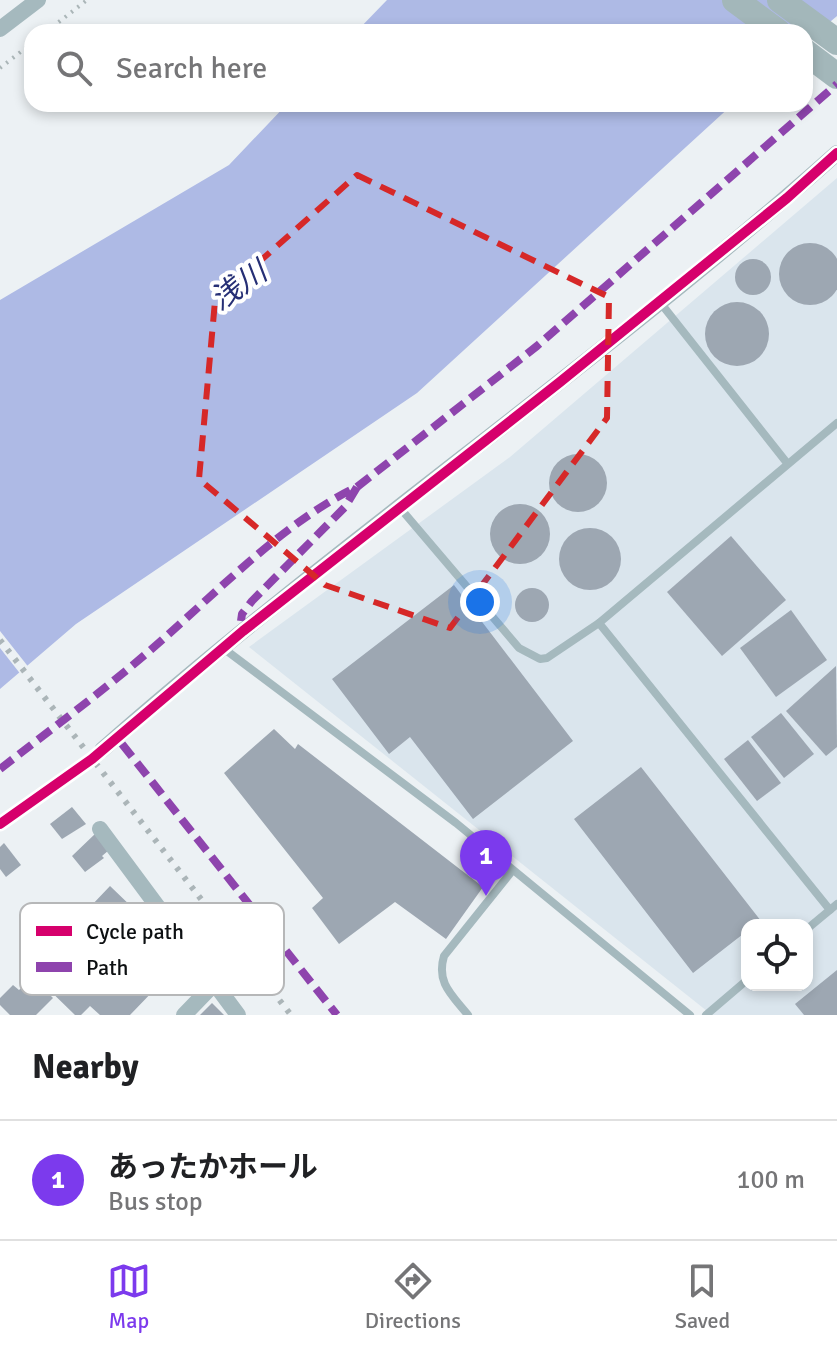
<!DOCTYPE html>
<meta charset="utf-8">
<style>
body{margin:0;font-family:Signika,"Noto Sans JP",sans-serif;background:#f2f2f2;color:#202124}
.controls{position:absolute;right:24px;bottom:24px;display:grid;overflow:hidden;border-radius:16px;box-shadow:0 4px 12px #0003}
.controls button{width:72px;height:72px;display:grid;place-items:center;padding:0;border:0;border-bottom:2px solid #e0e0e0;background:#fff;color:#202124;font:40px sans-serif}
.you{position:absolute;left:480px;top:602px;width:28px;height:28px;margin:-20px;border:6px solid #fff;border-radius:50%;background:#1a73e8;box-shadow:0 0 0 12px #1a73e833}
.badge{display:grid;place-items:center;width:52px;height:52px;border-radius:50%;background:#7c3aed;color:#fff;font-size:26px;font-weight:700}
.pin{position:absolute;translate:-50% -66px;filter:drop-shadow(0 2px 4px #0008)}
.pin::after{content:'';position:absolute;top:42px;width:28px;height:24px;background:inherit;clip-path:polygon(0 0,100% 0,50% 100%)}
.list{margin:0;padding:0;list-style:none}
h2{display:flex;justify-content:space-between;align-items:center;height:104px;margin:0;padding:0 32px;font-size:34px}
h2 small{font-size:26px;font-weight:400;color:#757577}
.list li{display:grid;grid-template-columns:52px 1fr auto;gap:24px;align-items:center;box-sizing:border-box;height:120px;padding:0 32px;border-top:2px solid #e0e0e0}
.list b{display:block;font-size:30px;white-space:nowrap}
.list p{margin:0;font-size:26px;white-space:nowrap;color:#757577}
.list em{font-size:26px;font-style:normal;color:#757577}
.icon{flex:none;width:44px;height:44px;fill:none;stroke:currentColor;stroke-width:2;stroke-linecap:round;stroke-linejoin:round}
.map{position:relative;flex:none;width:837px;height:1015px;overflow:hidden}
.search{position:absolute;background:#fff;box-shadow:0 4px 12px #0003;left:24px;right:24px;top:24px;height:88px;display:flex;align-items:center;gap:20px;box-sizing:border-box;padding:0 28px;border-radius:24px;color:#757577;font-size:30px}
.sheet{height:224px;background:#fff}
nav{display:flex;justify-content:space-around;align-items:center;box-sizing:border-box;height:112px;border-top:2px solid #e0e0e0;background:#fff;font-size:22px;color:#757577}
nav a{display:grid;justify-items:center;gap:4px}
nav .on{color:#7c3aed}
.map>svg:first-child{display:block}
.built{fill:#dae5ed;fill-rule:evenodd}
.water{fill:#aebae5}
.pier{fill:#ecf1f4}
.building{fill:#9da7b2}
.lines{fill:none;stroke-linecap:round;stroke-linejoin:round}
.path{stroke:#abb6b8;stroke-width:4;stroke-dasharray:2 6;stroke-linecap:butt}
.service{stroke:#a5b9be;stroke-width:8}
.minor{stroke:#a5b9be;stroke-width:16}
.trunk{stroke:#a3b7ba;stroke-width:26}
.rail{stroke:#abb5b8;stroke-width:6;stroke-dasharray:4 8;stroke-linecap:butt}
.quiet{stroke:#8e44ad;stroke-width:8;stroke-dasharray:16 8;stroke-linecap:butt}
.cycleway-casing{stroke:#fff;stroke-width:15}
.cycleway{stroke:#d6006c;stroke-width:10}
.marked{fill:none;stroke:#d62828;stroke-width:6;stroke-dasharray:16 10;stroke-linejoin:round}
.labels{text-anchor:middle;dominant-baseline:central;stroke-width:8;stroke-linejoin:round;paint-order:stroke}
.water-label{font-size:30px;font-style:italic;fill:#262f75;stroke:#fff}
.key{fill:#fff;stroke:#b6b7b8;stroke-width:2}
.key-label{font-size:22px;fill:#0d1012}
</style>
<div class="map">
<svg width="837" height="1015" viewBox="0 0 837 1015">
<rect width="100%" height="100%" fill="#ecf1f4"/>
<path class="built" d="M837 178V1015H712L249 647 510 457ZM747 925H807V985H747Z"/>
<g class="water">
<path d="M387 0H837V16L805 43V32H356Z"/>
<path d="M287 104H733L417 393 76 624 0 689V300L229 165Z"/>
</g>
<path class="pier" d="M0 631 30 669 22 676 0 648Z"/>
<g class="building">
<circle cx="810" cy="274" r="31"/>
<circle cx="753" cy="277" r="18"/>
<circle cx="737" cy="334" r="32"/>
<circle cx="578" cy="483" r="29"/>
<circle cx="520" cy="534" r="30"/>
<circle cx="590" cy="559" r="31"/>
<path d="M731 536 786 600 722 656 667 592Z"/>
<path d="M454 585 573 741 473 819 410 737 389 754 332 679Z"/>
<circle cx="532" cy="605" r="17"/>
<path d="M791 610 827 660 776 697 740 648Z"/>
<path d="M836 666 837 747 826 756 786 711Z"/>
<path d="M781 713 814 754 784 778 751 737Z"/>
<path d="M274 729 295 749 298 744 483 887 446 939 395 902 339 944 312 908 323 898 224 773Z"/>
<path d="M748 740 781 783 757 801 724 759Z"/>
<path d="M641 767 761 921 755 925H747V931L693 973 574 819Z"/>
<path d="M72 807 86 824 62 839 50 824Z"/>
<path d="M96 833 109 850 102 856 104 858 85 872 72 856Z"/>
<path d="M4 843 21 865 6 877 0 869V847Z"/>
<path d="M110 886 185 958 130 1015H100L90 1006 81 1015H75L38 979 41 977 32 968Z"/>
<path d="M837 970V1015H804L795 1004Z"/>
<path d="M32 977 53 998 36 1015H10L0 1005V998L13 985 19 990Z"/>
<path d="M212 1003 224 1015H200Z"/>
</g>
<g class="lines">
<g class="path">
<path d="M46 32 87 0"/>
<path d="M0 68 32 43"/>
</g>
<g class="service">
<path d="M659 301 787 463"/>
<path d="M400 508 519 648 540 659 547 658 599 623 837 423"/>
<path d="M599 623 830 910"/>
<path d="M223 648 456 823 690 1015"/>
<path d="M0 824 102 750"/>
<path d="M807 929 837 904"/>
<path d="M468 1015C452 995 436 983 444 956L512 871"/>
<path d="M706 1015 747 980"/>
</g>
<g class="minor">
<path d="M0 29 38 0"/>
<path d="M102 750C339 541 601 363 837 153"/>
<path d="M100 829 238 1015"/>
<path d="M184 1015 214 984"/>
</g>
<g class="trunk">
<path d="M735 0 778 32"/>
<path d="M780 0 837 42"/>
<path d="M805 52 837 76"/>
</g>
<path class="rail" d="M0 640 291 1015"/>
<g class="quiet">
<path d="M357 487 537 346 837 84"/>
<path d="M122 744 337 1015"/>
<path d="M0 769C54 727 110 686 162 640 220 589 287 520 357 487L345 507 252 601 242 614 241 621"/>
</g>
<g class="cycleway-casing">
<path id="cycleway" d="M0 824 92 759 243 631 560 382 787 198 837 153"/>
</g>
<use href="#cycleway" class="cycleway"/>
</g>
<path class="marked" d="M357 175 609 297 607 418 450 628 325 585 199 479 215 301Z"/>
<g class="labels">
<g class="water-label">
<text transform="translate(239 286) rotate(-35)">浅川</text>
</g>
</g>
<rect x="20" y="903" width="264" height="92" rx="12" class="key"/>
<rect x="36" y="926" width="36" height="10" fill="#d6006c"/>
<rect x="36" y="962" width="36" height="10" fill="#8e44ad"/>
<g class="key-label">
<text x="86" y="939">Cycle path</text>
<text x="86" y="975">Path</text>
</g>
</svg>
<div class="controls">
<button><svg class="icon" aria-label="locate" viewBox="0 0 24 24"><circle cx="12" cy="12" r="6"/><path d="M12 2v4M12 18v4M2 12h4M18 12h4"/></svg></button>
</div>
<div class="you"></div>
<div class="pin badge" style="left:486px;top:896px">1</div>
<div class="search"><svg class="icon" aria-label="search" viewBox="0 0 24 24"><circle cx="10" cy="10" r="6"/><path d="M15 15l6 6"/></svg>Search here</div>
</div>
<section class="sheet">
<h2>Nearby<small></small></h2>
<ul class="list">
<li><span class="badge">1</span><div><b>あったかホール</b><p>Bus stop</p></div><em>100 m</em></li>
</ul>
</section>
<nav>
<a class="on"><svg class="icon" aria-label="map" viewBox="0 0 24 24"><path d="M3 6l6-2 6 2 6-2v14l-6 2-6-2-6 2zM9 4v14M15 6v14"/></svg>Map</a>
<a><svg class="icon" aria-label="directions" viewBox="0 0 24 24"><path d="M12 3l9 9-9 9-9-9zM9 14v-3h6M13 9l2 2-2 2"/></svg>Directions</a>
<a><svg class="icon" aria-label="saved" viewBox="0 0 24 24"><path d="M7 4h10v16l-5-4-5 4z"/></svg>Saved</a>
</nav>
